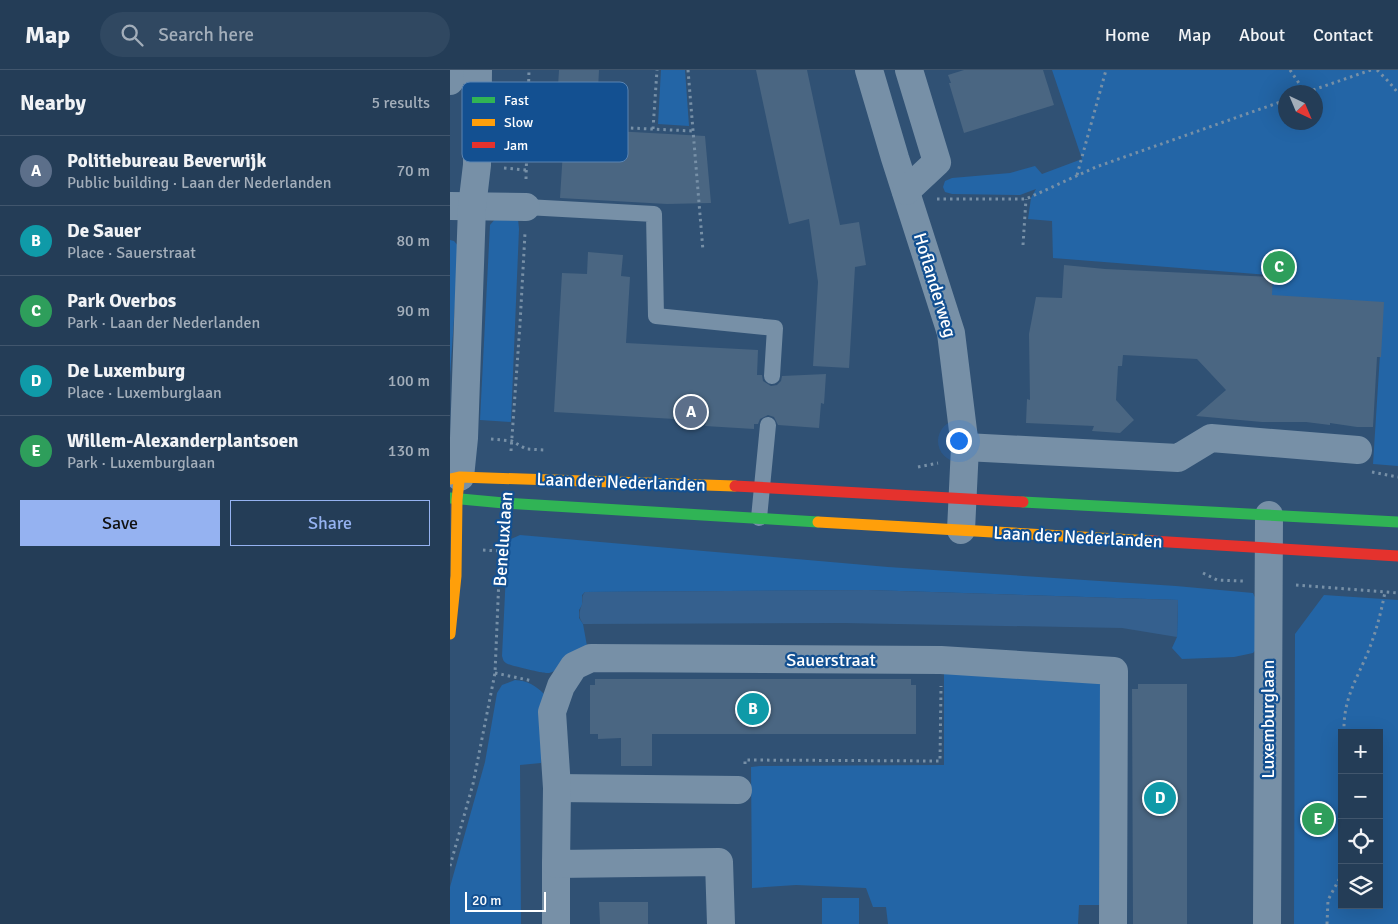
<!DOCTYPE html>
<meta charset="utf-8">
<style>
body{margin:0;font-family:Signika,sans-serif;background:#304861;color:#f1f3f6}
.controls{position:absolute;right:15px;bottom:15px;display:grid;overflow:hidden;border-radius:0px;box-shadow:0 5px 20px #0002}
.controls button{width:45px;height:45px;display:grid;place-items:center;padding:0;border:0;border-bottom:1px solid #41566d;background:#243d57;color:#f1f3f6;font:25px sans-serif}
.compass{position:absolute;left:828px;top:15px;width:45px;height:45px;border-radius:50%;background:#243d57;box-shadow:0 5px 20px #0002;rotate:136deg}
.scale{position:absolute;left:15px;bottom:12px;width:81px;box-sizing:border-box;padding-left:5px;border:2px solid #fff;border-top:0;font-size:14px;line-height:18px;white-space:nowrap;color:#fff;-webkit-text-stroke:4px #135091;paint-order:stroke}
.you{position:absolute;left:508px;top:370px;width:18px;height:18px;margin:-12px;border:4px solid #fff;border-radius:50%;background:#1a73e8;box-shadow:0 0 0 8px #1a73e833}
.badge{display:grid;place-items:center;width:32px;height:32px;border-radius:50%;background:#95b2f1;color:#fff;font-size:16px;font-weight:700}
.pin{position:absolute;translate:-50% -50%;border:2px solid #fff;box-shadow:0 1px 5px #0006}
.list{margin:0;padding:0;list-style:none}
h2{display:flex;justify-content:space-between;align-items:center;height:65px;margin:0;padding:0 20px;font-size:21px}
h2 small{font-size:16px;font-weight:400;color:#a3aeba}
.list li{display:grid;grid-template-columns:32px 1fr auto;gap:15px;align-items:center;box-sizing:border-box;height:70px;padding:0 20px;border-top:1px solid #41566d}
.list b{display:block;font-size:19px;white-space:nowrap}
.list p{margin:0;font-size:16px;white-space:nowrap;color:#a3aeba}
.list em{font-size:16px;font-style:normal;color:#a3aeba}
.actions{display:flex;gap:10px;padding:15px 20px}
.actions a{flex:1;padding:11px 0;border:1px solid #95b2f1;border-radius:0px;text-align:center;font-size:18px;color:#95b2f1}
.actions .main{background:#95b2f1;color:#111}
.icon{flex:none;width:28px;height:28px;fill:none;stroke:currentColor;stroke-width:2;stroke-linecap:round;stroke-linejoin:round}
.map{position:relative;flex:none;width:948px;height:854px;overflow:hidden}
header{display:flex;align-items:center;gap:30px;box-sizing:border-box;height:70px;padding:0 25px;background:#243d57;border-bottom:1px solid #41566d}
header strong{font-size:24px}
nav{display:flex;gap:28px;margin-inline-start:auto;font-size:18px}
.search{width:350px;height:45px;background:#304861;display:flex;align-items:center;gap:12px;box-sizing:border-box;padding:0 18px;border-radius:28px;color:#a3aeba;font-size:19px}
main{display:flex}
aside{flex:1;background:#243d57}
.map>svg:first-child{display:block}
.green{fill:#2365a6;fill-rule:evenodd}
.water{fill:#35608e}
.building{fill:#4a6682}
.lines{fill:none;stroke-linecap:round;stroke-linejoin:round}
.path{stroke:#7790a7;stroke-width:3;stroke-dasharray:2.5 4;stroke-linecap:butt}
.lane{stroke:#7790a7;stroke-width:16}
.street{stroke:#7790a7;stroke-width:28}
.fast{stroke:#30b455;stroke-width:11}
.slow{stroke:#ff9f0a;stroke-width:11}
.jam{stroke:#e5322d;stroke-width:11}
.labels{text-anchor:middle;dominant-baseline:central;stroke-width:4.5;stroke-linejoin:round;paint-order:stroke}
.street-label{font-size:18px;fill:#fff;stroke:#135091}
.key{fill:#135091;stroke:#5a84b2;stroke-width:1}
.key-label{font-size:14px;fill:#fff}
</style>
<header>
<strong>Map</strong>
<div class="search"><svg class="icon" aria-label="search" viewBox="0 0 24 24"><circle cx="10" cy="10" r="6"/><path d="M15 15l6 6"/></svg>Search here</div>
<nav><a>Home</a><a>Map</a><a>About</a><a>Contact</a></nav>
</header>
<main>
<aside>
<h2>Nearby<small>5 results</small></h2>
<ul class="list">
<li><span class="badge" style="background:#5c6f8a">A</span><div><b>Politiebureau Beverwijk</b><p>Public building · Laan der Nederlanden</p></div><em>70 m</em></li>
<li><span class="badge" style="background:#0f9aa8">B</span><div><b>De Sauer</b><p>Place · Sauerstraat</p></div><em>80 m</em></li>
<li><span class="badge" style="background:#2e9e5b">C</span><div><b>Park Overbos</b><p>Park · Laan der Nederlanden</p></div><em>90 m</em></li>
<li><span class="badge" style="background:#0f9aa8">D</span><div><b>De Luxemburg</b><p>Place · Luxemburglaan</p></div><em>100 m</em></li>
<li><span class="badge" style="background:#2e9e5b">E</span><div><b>Willem-Alexanderplantsoen</b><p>Park · Luxemburglaan</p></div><em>130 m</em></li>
</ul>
<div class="actions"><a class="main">Save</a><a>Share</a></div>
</aside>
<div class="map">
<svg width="948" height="854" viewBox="0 0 948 854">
<rect width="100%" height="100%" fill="#305174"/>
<g class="green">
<path d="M211 0H235L239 56 208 54Z"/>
<path d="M602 0H948V396L923 394 933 237 817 226 819 205 603 188 602 151 578 149 581 128 586 119 570 125 502 124 495 122 493 117 495 111 502 108 560 103 585 96 592 104 632 89ZM836 22H866V52H836Z"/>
<path d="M46 148 68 149 69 159 61 352 30 350 40 155Z"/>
<path d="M0 170 4 171 9 177 0 306Z"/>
<path d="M70 465 438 497 726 516 803 523 811 541 809 576 803 583 784 587 732 589 722 578 727 567 728 530 418 520 135 522 132 525V535L129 540V548L133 554 137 576 104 601C100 603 100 603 96 603 92 603 57 595 56 593 53 591 53 589 52 586L57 482 61 469Z"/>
<path d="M874 525 948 530V854H844L845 564ZM892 663H929V835H892Z"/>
<path d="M494 603 658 608 657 835H629L628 854H438L436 837H423L416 818 346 815 302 818 301 697 310 696 494 695Z"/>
<path d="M65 610C78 611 85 615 94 624L91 693 70 695 71 854H0V817L35 692 47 623 52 615Z"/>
<rect x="372" y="828" width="37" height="26"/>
</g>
<path class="water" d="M418 520 728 530 727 567 672 558 394 553 133 554C128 546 129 543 132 534 133 529 131 527 135 522Z"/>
<g class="building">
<path d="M109 0H149L146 60 255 66 261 133 217 134 110 128 115 49H106Z"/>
<path d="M306 0H357L390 155 409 152 416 195 405 197 399 298 363 296 368 212 359 149 339 154Z"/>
<path d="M514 0H593L604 35 514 63 499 13H501L498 5Z"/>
<path d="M138 182 173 185 171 206 180 207 176 273 308 280 307 305H312L313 311 321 316 327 315 331 311 332 306 376 304 374 334 371 333 369 358 328 355 324 347 318 345 310 349 308 354H304V359L255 356 256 352 225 349 104 342 112 203 137 204Z"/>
<path d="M614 195 655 199 823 207 822 225 934 232 931 287H927L923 357H907L880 353V355L856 352H812L746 346 776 320 747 289 673 285 672 296H668L666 330 684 350 670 363 642 361 644 356 576 353 577 329 580 330 579 264 586 227 612 228Z"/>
<path d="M145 609H461V615H466V664H202V696H171V668L148 669V664H140V615H145Z"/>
<path d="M688 614H737V854H683L682 619H688Z"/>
<path d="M149 832H198V854H150Z"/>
</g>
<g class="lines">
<g class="path">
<path d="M238 0 253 181"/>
<path d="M840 0 855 22"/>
<path d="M927 0 939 12 948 23"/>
<path d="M857 22 921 0"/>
<path d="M77 53 242 61"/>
<path d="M203 59 207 0"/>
<path d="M54 98 76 100"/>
<path d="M627 105 656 0"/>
<path d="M76 109 79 0"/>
<path d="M487 129H576L646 97 836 30"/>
<path d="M573 175 576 129"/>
<path d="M41 369 62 371 76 379 95 380"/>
<path d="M61 381 70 254 75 163"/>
<path d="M468 397 488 393"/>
<path d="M922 402 948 407"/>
<path d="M51 467 62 462"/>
<path d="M33 480 50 481"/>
<path d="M753 503 767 510 793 511"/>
<path d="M846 515 948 523"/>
<path d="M45 603 83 611"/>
<path d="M894 663C893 629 906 611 918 582 926 562 931 543 935 522"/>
<path d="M295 694V690L490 691 491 616"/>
<path d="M0 796 23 714 45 603 51 459"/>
<path d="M877 854 878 830 892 804"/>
</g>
<g class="lane">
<path d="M76 137 204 144 206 246 325 258 322 306"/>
<path d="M309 448 318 355"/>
</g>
<g class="street">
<path d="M419 0 445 88 501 263 515 377 511 460"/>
<path d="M0 11 4 0"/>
<path d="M456 121 487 92 459 0"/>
<path d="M0 136 76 137"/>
<path d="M515 377 728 388 761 368 908 380"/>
<path d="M10 407 14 368 22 137 27 95 28 0"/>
<path d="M107 718 288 720"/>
<path d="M106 794V854"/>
<path d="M271 854 269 792 106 794 107 718 102 642 111 616 124 596 141 588 491 590 664 601 663 854"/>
<path d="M817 854 819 445"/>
</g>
<g class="fast">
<path d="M0 428 54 433 368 452"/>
<path d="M573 432 948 452"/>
</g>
<g class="slow">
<path d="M0 409 10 407 285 416"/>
<path d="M368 452 702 471"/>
<path d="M0 564 6 506 7 430 9 411"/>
</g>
<g class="jam">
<path d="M285 416 573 432"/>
<path d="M702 471 948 486"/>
</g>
</g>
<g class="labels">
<g class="street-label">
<text transform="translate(485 215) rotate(73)">Hoflanderweg</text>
<text transform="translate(171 412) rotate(2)">Laan der Nederlanden</text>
<text transform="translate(628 467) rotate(3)">Laan der Nederlanden</text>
<text transform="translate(53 469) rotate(-86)">Beneluxlaan</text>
<text x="381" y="590">Sauerstraat</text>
<text transform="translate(818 649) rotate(-90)">Luxemburglaan</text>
</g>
</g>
<rect x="12" y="12" width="166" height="80" rx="8" class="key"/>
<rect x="22" y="27" width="23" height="6" fill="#30b455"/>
<rect x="22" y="49" width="23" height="7" fill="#ff9f0a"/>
<rect x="22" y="72" width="23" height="6" fill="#e5322d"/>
<g class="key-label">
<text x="54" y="35">Fast</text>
<text x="54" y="57">Slow</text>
<text x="54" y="80">Jam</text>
</g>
</svg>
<div class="controls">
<button>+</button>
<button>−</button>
<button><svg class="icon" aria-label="locate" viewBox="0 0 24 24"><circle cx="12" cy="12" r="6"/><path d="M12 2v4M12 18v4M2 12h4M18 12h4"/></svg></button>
<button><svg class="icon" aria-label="layers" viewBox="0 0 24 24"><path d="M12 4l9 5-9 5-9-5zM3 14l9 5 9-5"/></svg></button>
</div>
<svg class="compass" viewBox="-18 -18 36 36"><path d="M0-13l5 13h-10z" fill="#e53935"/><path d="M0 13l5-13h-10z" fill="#a3aeba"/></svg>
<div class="scale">20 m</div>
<div class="you"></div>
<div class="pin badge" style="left:241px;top:342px;background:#5c6f8a">A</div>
<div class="pin badge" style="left:303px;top:639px;background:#0f9aa8">B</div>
<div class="pin badge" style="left:829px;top:197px;background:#2e9e5b">C</div>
<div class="pin badge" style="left:710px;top:728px;background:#0f9aa8">D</div>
<div class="pin badge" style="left:868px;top:749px;background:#2e9e5b">E</div>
</div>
</main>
